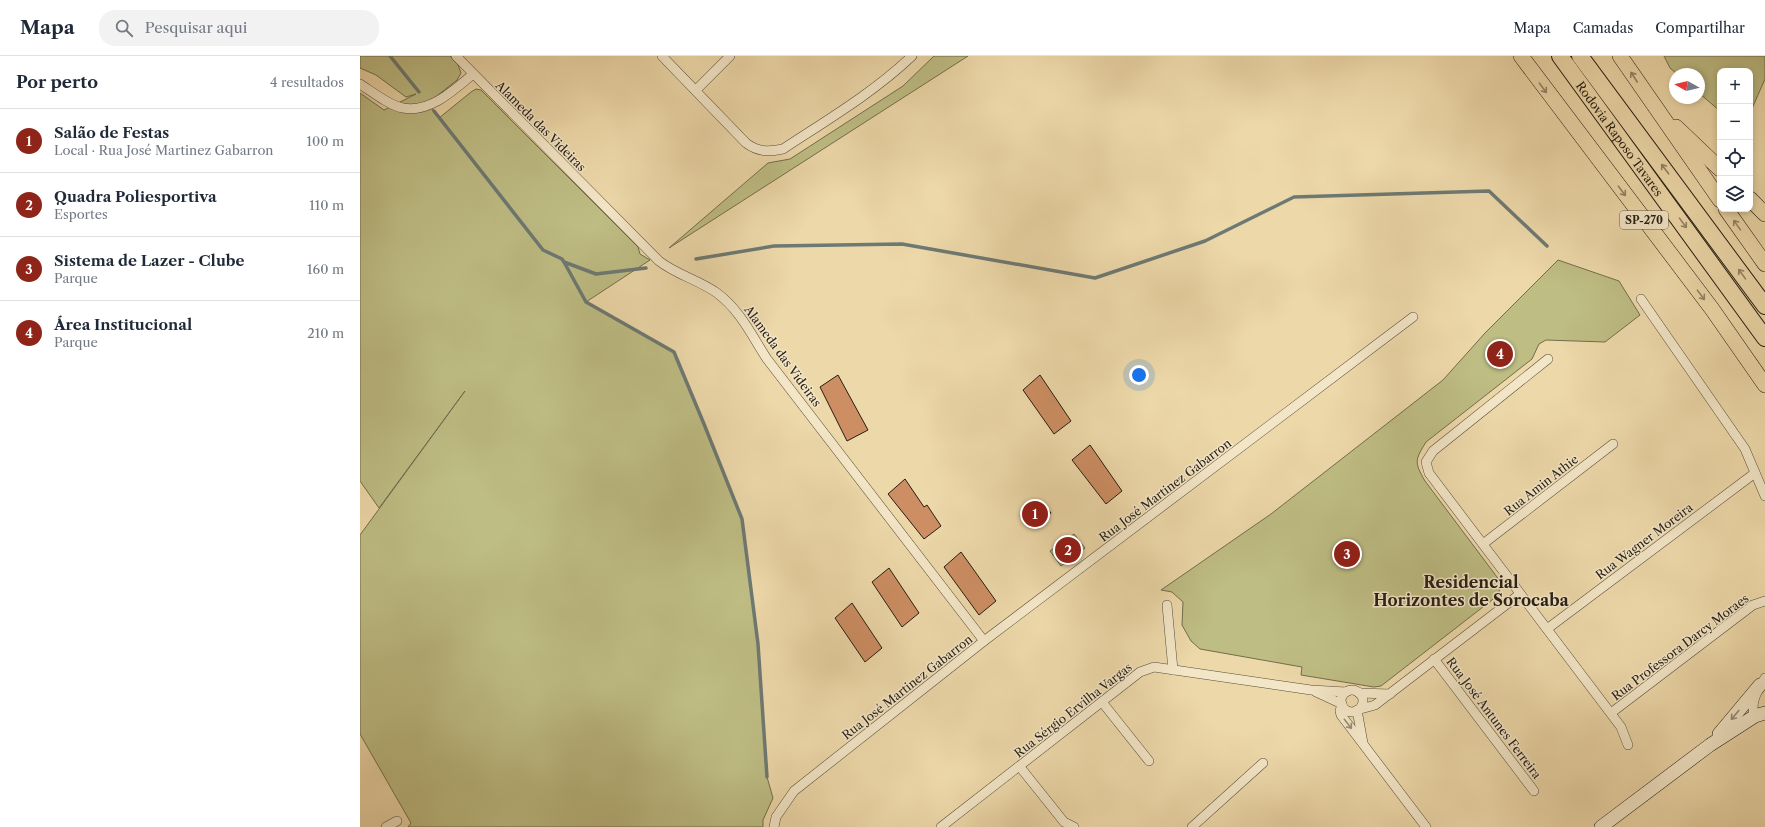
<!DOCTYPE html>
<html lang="pt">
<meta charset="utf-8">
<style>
body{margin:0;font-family:"Libre Caslon Text",serif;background:#f2f2f3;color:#1f2937}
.controls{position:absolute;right:12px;top:12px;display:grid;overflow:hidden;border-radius:8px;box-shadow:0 2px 6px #0003}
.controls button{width:36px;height:36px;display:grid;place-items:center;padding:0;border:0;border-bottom:1px solid #e0e1e3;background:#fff;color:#1f2937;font:20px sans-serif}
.compass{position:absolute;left:1309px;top:12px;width:36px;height:36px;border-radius:50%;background:#fff;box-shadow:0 2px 6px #0003;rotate:278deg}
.you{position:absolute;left:779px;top:319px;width:14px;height:14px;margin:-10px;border:3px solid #fff;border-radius:50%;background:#1a73e8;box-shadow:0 0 0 6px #1a73e833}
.badge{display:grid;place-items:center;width:26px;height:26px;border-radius:50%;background:#8f2418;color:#fff;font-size:13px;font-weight:700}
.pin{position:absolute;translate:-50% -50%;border:2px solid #fff;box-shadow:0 1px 4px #0006}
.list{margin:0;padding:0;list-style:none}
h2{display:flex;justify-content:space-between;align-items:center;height:52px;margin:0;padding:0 16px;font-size:17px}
h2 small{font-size:13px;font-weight:400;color:#747a83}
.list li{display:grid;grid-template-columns:26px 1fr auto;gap:12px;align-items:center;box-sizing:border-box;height:64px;padding:0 16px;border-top:1px solid #e0e1e3}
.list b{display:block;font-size:15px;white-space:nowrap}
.list p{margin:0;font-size:13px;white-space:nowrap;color:#747a83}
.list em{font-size:13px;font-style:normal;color:#747a83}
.icon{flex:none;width:22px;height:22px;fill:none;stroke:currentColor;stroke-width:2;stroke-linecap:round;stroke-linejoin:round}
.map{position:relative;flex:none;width:1405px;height:771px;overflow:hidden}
header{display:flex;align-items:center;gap:24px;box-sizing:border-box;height:56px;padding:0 20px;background:#fff;border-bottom:1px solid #e0e1e3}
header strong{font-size:19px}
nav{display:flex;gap:22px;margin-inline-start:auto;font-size:14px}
.search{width:280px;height:36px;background:#f2f2f3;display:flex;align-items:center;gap:10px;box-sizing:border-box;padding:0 14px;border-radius:16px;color:#747a83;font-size:15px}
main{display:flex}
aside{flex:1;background:#fff}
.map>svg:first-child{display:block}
.green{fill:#bebd84;stroke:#726d4c}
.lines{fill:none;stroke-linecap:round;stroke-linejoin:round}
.stream{stroke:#6d7973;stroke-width:3.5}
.building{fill:#cd8e63;stroke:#251d14}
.minor-casing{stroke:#574c39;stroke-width:10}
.secondary-casing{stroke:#251d14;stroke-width:14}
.trunk-casing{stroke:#251d14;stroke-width:16}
.motorway-casing{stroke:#251d14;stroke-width:18}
.minor{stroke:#f3e6c7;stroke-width:9}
.secondary{stroke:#f3e6c7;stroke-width:13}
.trunk{stroke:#edd8a9;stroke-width:15}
.motorway{stroke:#edd8a9;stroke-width:16}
.oneway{stroke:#938466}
.oneway2{stroke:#968c76}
.labels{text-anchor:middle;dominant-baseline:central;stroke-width:3;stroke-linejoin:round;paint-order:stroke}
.shield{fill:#f3e6c7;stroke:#63594a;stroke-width:1}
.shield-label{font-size:11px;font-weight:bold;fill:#251d14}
.street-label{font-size:12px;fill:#251d14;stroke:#f3e6c7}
.district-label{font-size:16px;font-weight:bold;fill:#251d14;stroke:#f3e6c7}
</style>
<header>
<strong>Mapa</strong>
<div class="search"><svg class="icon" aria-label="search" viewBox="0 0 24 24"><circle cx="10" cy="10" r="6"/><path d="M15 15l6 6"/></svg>Pesquisar aqui</div>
<nav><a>Mapa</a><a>Camadas</a><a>Compartilhar</a></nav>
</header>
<main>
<aside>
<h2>Por perto<small>4 resultados</small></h2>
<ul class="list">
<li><span class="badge">1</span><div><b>Salão de Festas</b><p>Local · Rua José Martinez Gabarron</p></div><em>100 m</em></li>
<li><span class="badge">2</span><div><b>Quadra Poliesportiva</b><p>Esportes</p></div><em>110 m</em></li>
<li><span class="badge">3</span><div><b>Sistema de Lazer - Clube</b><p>Parque</p></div><em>160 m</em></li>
<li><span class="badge">4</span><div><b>Área Institucional</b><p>Parque</p></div><em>210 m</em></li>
</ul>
</aside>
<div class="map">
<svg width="1405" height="771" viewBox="0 0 1405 771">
<rect width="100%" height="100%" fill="#edd8a9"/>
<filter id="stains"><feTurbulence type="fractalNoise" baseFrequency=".005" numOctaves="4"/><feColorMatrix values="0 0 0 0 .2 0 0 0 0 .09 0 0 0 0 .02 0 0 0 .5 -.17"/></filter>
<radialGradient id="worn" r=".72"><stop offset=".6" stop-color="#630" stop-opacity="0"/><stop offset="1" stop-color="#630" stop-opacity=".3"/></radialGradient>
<g class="green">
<path d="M0 0H90L98 9 101 17 97 24 68 47 79 62 111 36 116 33 121 34 278 191 280 198 290 204 226 246 314 296 382 463 398 588 407 721 413 742 403 764V771H48L51 767 0 678V479L105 335 19 452 0 425V37L24 54 56 38 46 41 16 19 0 12Z"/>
<path d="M574 0H608L309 192 408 107 430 103 543 30Z"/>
<path d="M1304 0H1405V23L1390 57V15H1360V55L1339 37V18H1317L1310 12Z"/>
<path d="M1198 204 1259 225 1280 259 1245 286 1186 284 1179 288 1172 303 1066 386C1055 404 1054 406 1065 425L1140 525 1139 537 1132 544 1021 630 1014 631 941 619 942 611 840 593 831 585 822 569 823 546 812 536 801 534 911 458 1083 324 1125 277Z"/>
<path d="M714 478 725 492 701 510 690 495Z"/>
</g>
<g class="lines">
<g class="stream">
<path d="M30 0 59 36"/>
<path d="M74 55 183 194 202 203 204 206 236 218 286 212"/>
<path d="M336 203 414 190 542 188 735 222 845 185 934 141 1129 135 1187 190"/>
<path d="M204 206 226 246 314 296 344 368 382 463 398 588 407 721"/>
</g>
</g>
<g class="building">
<path d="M478 319 508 374 487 385 460 331Z"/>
<path d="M680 319 711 365 694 378 663 334Z"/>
<path d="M730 389 762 435 746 448 712 404Z"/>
<path d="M545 423 564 451 567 449 581 470 564 483 528 438Z"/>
<path d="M683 446 691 457 678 466 671 455Z"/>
<path d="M667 453 674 462 666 468 660 459Z"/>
<path d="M601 496 636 545 619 559 584 511Z"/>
<path d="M529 512 559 557 542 571 512 526Z"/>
<path d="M492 547 522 592 505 606 475 562Z"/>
</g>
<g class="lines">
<g class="minor-casing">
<g id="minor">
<path d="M96 0 299 205C317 219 339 224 357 237 380 254 392 280 407 303L624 585"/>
<path d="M302 0 386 87C398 96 408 96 423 93 467 64 513 37 552 0"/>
<path d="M0 28C11 35 30 50 43 52 70 57 94 34 113 18"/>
<path d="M336 34 370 0"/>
<path d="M1281 243 1385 393 1405 440"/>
<path d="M1188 303 1073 395 1066 406 1069 417 1261 671 1268 689"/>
<path d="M1123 488 1253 388"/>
<path d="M807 549 813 614"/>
<path d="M1187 573 1395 417"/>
<path d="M1074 603 1174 735"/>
<circle cx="992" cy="645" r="11"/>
<path d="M956 636 982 648 980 655 981 659 1066 771"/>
<path d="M999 637 1030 638"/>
<path d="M742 646 789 705"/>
<path d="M1251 657 1393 549 1405 545"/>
<path d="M1395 660C1389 648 1398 633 1405 622"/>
<path d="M1003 687 997 654 1015 649 1160 538"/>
<path d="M660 711 704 766 714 771"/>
<path d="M26 771 37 765"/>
<path d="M414 771 416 761 434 735 624 585 1053 261"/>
<path d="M581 771 780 616 794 611 951 634 986 636"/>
<path d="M832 771 903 707"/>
</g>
</g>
<g class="secondary-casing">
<g id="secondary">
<path d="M1359 678 1400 629"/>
<path d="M1241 771 1350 689 1395 660 1405 657"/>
</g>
</g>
<g class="trunk-casing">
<g id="trunk">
<path d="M1161 0 1352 253 1405 329"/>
<path d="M1260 0 1360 144"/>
<path d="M1316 71 1360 113"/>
<path d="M1390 143 1405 158"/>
<path d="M1366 153 1405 208"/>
</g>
</g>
<g class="motorway-casing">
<g id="motorway">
<path id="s1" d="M1200 0 1405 282"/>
<path d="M1220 0 1405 250"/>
</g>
</g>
<use href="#minor" class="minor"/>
<use href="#secondary" class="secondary"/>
<use href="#trunk" class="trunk"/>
<use href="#motorway" class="motorway"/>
</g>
<defs><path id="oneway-shaft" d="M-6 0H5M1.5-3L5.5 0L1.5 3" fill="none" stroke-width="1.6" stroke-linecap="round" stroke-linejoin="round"/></defs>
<g class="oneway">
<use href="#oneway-shaft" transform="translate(1274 21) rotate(-123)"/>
<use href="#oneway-shaft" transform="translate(1183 32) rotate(53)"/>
<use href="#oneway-shaft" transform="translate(1305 113) rotate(-127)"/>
<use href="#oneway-shaft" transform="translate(1262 135) rotate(53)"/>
<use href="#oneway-shaft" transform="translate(1323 167) rotate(54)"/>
<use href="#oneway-shaft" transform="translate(1377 169) rotate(-125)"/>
<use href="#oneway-shaft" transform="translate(1382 218) rotate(-126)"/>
<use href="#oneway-shaft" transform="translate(1341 239) rotate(53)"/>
</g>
<g class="oneway2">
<use href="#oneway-shaft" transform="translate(1375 659) rotate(130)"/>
<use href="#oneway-shaft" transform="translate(988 668) rotate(52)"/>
</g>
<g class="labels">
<rect class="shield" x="1260" y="155" width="48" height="18" rx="3"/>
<g class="shield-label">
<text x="1284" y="164">SP-270</text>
</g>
<g class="street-label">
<text transform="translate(181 70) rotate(45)">Alameda das Videiras</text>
<text stroke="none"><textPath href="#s1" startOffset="102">Rodovia Raposo Tavares</textPath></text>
<text transform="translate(423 300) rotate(54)">Alameda das Videiras</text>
<text transform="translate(1181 429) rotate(-38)">Rua Amin Athie</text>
<text transform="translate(805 434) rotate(-37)">Rua José Martinez Gabarron</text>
<text transform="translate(1284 485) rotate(-37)">Rua Wagner Moreira</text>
<text transform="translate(1320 591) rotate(-37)">Rua Professora Darcy Moraes</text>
<text transform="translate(547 631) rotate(-38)">Rua José Martinez Gabarron</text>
<text transform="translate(713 654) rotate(-38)">Rua Sérgio Ervilha Vargas</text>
<text transform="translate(1134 662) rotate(53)">Rua José Antunes Ferreira</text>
</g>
<g class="district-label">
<text x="1111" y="526">Residencial<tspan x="1111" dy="18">Horizontes de Sorocaba</tspan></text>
</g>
</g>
<rect width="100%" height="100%" filter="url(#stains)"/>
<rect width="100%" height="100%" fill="url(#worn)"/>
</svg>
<div class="controls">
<button>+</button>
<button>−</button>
<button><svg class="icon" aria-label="locate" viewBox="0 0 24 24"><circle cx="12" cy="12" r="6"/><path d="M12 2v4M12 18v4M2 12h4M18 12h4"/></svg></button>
<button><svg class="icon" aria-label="layers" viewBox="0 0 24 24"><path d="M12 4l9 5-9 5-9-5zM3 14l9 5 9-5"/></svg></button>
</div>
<svg class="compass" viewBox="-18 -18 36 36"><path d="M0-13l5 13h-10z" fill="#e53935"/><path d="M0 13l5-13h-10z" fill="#747a83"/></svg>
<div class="you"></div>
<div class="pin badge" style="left:675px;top:458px">1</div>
<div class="pin badge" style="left:708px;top:494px">2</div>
<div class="pin badge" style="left:987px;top:498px">3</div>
<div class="pin badge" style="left:1140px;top:298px">4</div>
</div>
</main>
